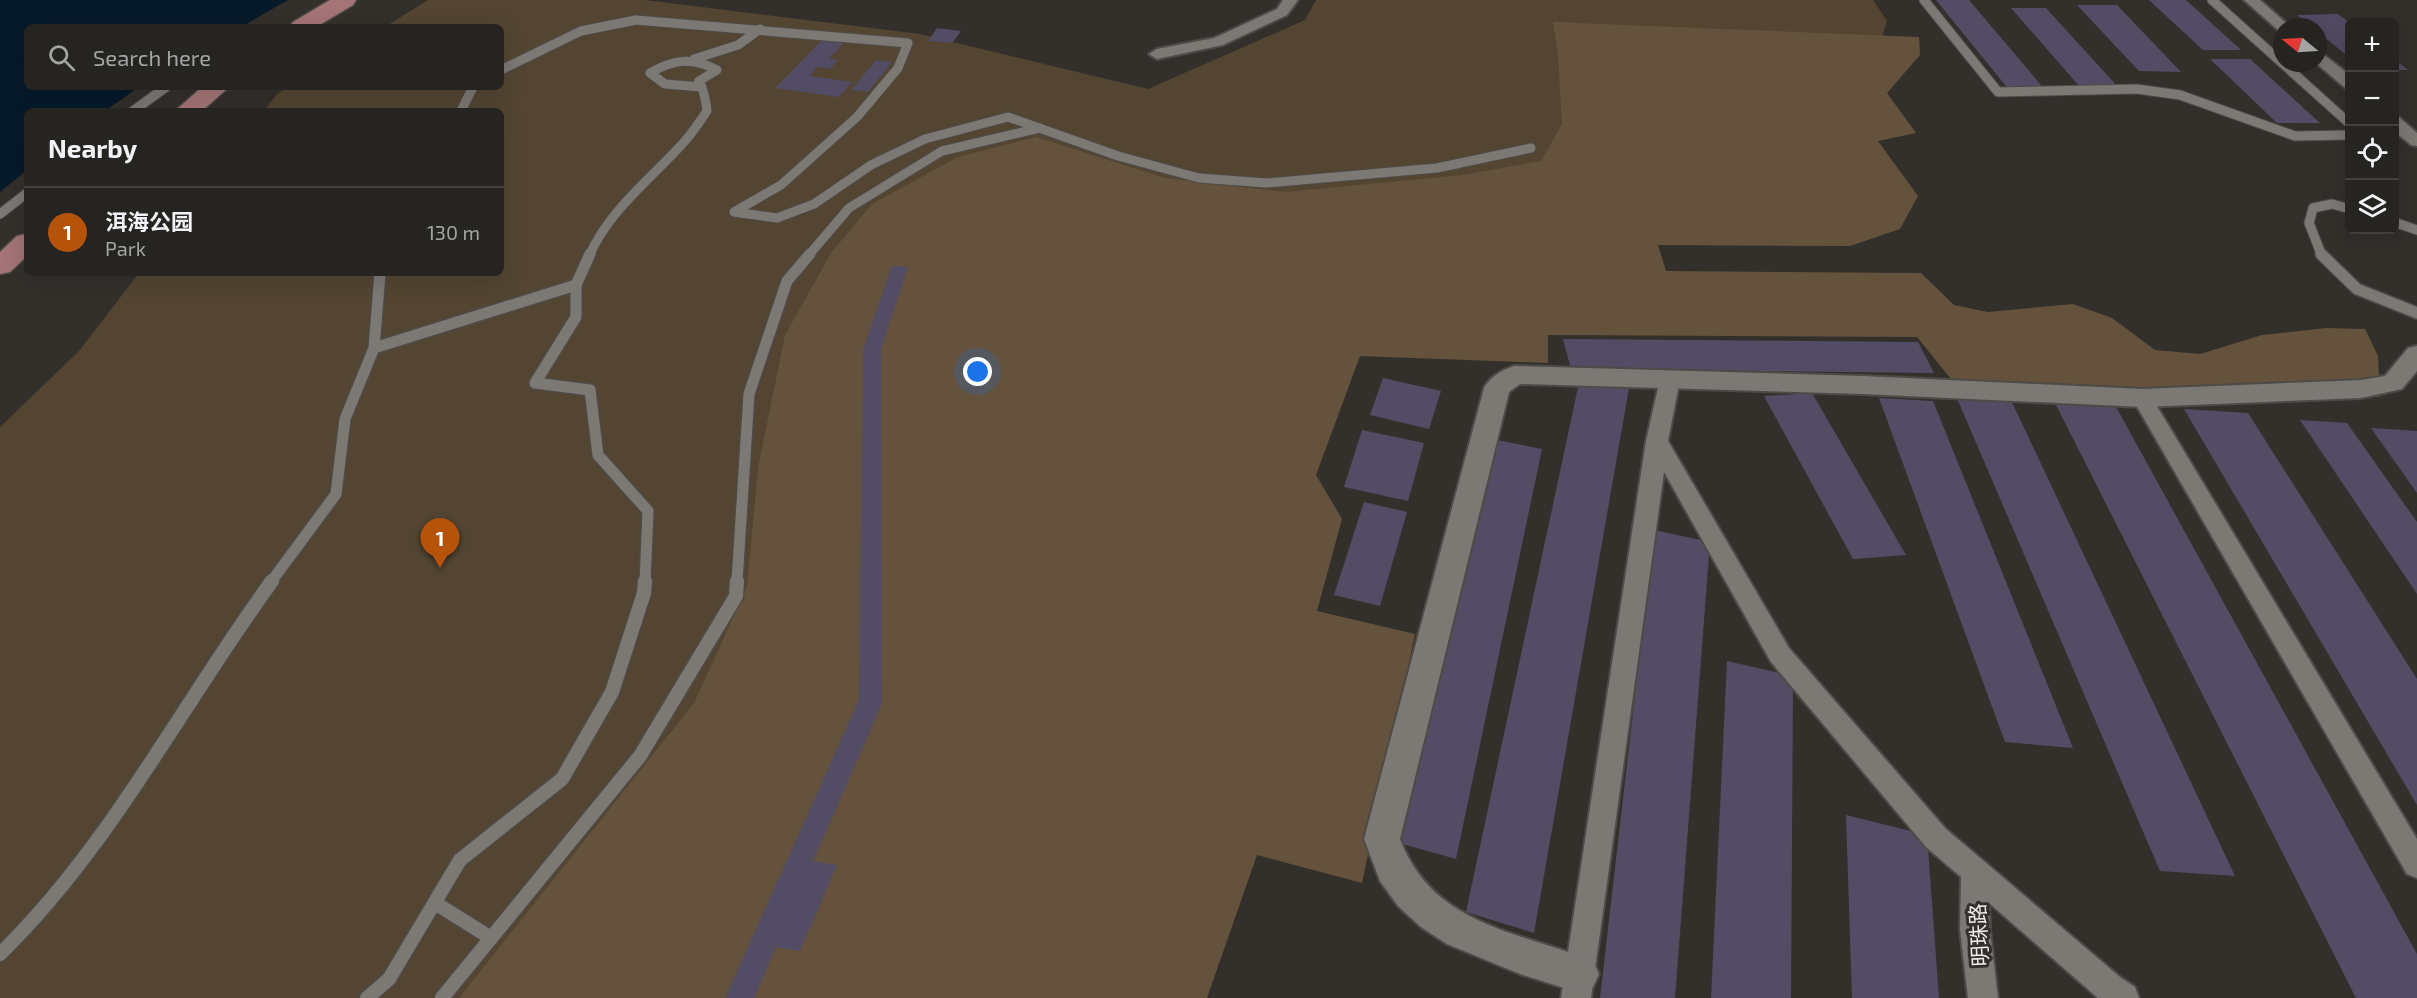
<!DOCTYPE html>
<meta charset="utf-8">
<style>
body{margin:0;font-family:"Exo 2","Noto Sans SC",sans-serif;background:#2e2c2a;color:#f1f3f6}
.controls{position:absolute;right:18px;top:18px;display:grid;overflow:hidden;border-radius:9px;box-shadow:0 6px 24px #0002}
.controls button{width:54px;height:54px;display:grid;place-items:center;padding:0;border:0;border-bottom:2px solid #42413f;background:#262421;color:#f1f3f6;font:30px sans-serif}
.compass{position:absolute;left:2273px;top:18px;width:54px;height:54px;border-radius:50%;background:#262421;box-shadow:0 6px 24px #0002;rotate:288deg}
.you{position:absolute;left:978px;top:372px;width:21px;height:21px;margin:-15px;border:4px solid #fff;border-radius:50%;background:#1a73e8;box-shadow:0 0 0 9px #1a73e833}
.badge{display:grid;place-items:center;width:39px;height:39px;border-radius:50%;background:#b45309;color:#fff;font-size:20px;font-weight:700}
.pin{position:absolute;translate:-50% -50px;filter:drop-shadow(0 2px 3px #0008)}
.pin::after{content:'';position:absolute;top:32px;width:21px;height:18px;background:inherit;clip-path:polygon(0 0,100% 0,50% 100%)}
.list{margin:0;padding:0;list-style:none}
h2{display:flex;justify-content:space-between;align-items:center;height:78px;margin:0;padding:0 24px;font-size:26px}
h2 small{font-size:20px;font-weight:400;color:#a4a4a5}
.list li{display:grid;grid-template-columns:39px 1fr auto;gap:18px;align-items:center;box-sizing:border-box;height:90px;padding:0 24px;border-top:2px solid #42413f}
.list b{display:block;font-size:22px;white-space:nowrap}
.list p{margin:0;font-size:20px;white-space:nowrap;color:#a4a4a5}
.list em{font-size:20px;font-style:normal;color:#a4a4a5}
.icon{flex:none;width:33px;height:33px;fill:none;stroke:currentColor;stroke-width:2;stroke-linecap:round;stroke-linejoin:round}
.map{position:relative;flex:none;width:2417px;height:998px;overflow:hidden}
.search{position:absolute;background:#262421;box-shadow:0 6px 24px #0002;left:24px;top:24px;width:480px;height:66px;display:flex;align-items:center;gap:15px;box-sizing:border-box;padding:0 21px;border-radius:9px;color:#a4a4a5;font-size:22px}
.panel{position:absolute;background:#262421;box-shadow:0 6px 24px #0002;left:24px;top:108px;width:480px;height:168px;border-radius:9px}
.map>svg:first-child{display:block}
.green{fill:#534532}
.forest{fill:#64523c}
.water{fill:#071a2a}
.building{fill:#534c65}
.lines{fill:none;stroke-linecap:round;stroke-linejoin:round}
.service-far2-casing{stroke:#4e4b47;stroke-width:11}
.service-far1-casing{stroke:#4e4b47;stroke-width:14}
.service-casing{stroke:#4e4b47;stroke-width:17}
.minor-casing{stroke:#4e4b47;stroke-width:4}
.tertiary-casing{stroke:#4e4b47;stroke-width:4}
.primary-casing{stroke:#4e4b47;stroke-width:3}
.service-far2{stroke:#7c7874;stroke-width:9}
.service-far1{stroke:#7c7874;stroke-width:11}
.service{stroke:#7c7874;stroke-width:14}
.minor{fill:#7c7874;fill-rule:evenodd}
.tertiary{fill:#7c7874;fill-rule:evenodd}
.primary{fill:#a47477;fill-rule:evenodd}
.labels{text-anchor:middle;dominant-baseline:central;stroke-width:6;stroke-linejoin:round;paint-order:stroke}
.near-street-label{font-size:21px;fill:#eeebe9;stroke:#33302c}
</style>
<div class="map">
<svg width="2417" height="998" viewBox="0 0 2417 998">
<rect width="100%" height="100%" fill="#33302c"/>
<path class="green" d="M428 0H645L920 34 1148 89 1305 20 1316 0H1873L1887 21 1869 77 1384 238 745 998H0V427L79 351 139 273H501V111H264L277 94 288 87H501V27H385Z"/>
<path class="forest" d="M1553 22 1919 37 1920 55 1887 93 1916 133 1878 141 1918 196 1900 229 1850 246 1658 245 1666 271 1921 273 1954 305 1988 312 2073 304 2112 318 2155 350 2200 354 2262 335 2326 328 2365 329 2378 356 2380 397 1951 379 1917 337 1548 335V363L1360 356 1316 475 1342 519 1317 611 1415 634 1362 883 1257 855 1207 998H459L694 703 747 587 758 468 785 335 831 253 872 204 958 157 1036 137 1165 178 1286 192 1462 175 1541 161 1562 124 1558 55Z"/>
<path class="water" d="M0 0H288L241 27H27V87H139L105 111H27V170L0 192Z"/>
<g class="building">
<path d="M1936 0H1969L2046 91H2010Z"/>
<path d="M2149 0H2186L2241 50H2203Z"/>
<path d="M2077 5H2117L2181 72 2139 71Z"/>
<path d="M2011 8H2046L2118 87H2080Z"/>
<path d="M2338 14 2350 23V58L2318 32V27H2311L2297 15Z"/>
<path d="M937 28 961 31 952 43 928 41Z"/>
<path d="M824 38 845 41 829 59 838 60 830 69 817 67 810 76 852 82 839 97 775 88Z"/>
<path d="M2210 59H2250L2320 123H2277Z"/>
<path d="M2394 59 2408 70H2394Z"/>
<path d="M876 60 892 62 868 92 851 90Z"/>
<path d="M892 266 908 267 881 348 882 704 813 861 837 865 800 951 776 947 754 998H725L859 700 863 349Z"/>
<path d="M1563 339 1918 342 1934 373 1571 369Z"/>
<path d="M1383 378 1441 391 1429 429 1370 415Z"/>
<path d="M1580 378 1629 388 1534 933 1466 912Z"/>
<path d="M1812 393 1906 555 1853 559 1764 396Z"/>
<path d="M1956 396 2011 400 2235 876 2160 871Z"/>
<path d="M1879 398 1933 401 2073 748 2005 742Z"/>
<path d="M2054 401 2115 405 2417 954V998H2356Z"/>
<path d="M2184 409 2248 413 2417 679V805Z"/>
<path d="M2300 420 2347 423 2417 522V594Z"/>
<path d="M2371 428 2417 431V493Z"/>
<path d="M1362 430 1424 443 1408 501 1344 487Z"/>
<path d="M1497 440 1542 449 1456 859 1399 843Z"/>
<path d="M1364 502 1407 512 1380 606 1334 595Z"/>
<path d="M1654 530 1710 542 1675 998H1600Z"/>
<path d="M1727 661 1793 676 1791 998H1711Z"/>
<path d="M1846 815 1927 835 1939 998H1852Z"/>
</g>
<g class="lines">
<g class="service-far2-casing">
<g id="service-far2">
<path d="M1924 0 1998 92 2137 89 2180 95 2295 136 2350 135"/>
<path d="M2212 0 2350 124"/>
<path d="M694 59 738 45 760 29"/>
<path d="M501 70 581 31 636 20 908 43 898 68 857 117 781 185 734 212 777 218 814 204 871 165 925 139 1008 117 1118 156 1199 178 1266 183 1437 168 1531 148"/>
<path d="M133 111 166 87"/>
<path d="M461 111 473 87"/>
<path d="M0 214 27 193"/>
<path d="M2394 222 2417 230"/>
<path d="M589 256C610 209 651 179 685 141 693 132 700 121 707 111 706 100 704 91 699 81L717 70C692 57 674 59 650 73L665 84 702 87"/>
<path d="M808 256 849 208 942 151 1040 128"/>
<path d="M2322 256 2309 223 2313 208 2332 204 2350 209"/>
</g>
</g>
<g class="service-far1-casing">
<g id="service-far1">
<path d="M2321 254 2357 289 2417 313"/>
<path d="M576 285V317L535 383 590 390 598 455 648 511 645 582"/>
<path d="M374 348 380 273"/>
<path d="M271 582 336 494 345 419 374 348 576 285 590 254"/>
<path d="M737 582 749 394 787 281 810 254"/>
</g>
</g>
<g class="service-casing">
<g id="service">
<path d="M435 903 491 938"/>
<path d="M0 954C110 847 182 704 272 581"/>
<path d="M367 998 389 979 460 860 562 779 612 692 644 593 645 581"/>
<path d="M442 998 640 756 736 596 737 581"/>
</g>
</g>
<g class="minor-casing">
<g id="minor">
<path d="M1283 0H1298L1287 15 1223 45 1157 59 1149 54 1157 49 1214 38 1277 9Z"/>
<path d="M2244 0H2260L2291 27H2282V31L2278 30Z"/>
<path d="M2318 52 2323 54 2350 75V89L2344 87 2316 63H2318Z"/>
<path d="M2394 117 2400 118 2417 133V146L2411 145 2394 131Z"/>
<path d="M1670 372 1677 374 1680 379 1668 441 1789 648 1946 829 2120 977 2135 987 2139 998H2098L1989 903 1990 930 1998 998H1968L1960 930 1961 877 1926 847 1771 662 1664 472 1591 998H1561L1646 441 1660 379 1663 374Z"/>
<path d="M2142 391 2149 393 2417 839V878L2407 874 2132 398 2135 393Z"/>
</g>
</g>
<g class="tertiary-casing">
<path id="tertiary" d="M2417 346V371L2402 389 2361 398 2142 407 1863 394 1520 384 1509 392 1400 839C1433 926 1518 931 1593 961L1599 974 1593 987 1580 993 1520 974 1447 944 1421 927 1398 906 1380 881 1364 839 1484 388C1490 377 1502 370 1514 366L1863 376 2142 389 2361 380 2385 376 2408 348Z"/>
</g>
<g class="primary-casing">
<g id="primary">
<path d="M330 0H356L353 5 316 27H290L293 22Z"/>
<path d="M202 87H229L202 111H175Z"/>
<path d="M27 234V256L10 272 0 274V252L17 236Z"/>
</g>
</g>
<use href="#service-far2" class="service-far2"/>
<use href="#service-far1" class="service-far1"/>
<use href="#service" class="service"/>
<use href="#minor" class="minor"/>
<use href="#tertiary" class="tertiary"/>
<use href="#primary" class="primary"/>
</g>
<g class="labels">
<g class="near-street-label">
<text transform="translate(1978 935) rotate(-93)">明珠路</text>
</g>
</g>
</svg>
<div class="controls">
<button>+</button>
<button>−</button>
<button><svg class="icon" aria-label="locate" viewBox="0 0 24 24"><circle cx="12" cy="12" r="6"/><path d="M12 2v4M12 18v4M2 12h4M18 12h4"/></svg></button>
<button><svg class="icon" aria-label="layers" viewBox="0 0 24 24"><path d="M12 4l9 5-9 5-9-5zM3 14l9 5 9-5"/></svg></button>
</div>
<svg class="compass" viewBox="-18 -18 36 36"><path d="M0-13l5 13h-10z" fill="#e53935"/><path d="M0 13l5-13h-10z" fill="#a4a4a5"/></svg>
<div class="you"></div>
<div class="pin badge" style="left:440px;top:568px">1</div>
<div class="search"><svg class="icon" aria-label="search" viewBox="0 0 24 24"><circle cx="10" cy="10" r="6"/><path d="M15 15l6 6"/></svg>Search here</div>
<section class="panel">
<h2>Nearby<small></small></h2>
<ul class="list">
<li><span class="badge">1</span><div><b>洱海公园</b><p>Park</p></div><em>130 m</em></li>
</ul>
</section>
</div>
